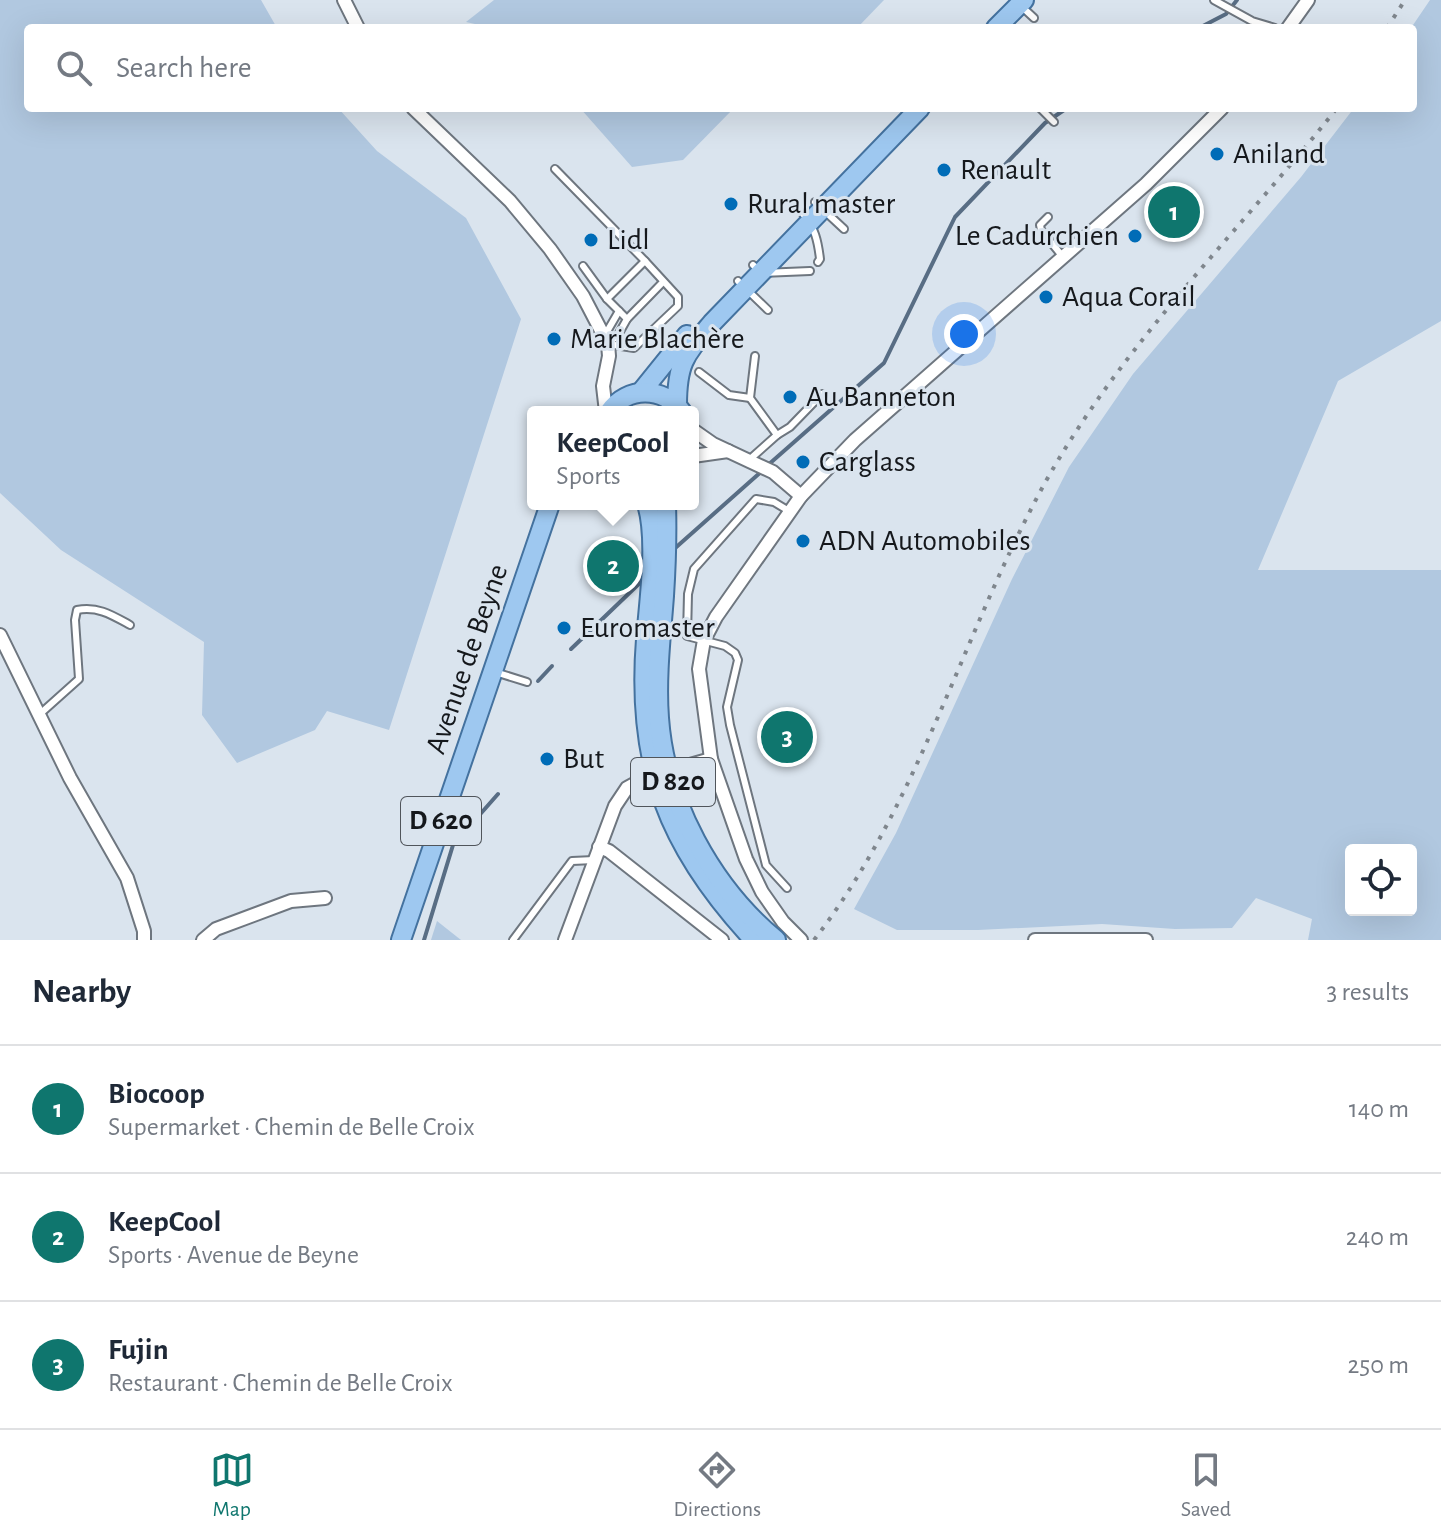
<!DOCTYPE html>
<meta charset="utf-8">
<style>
body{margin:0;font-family:"Alegreya Sans",sans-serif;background:#f6f6f7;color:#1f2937}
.controls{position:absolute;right:24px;bottom:24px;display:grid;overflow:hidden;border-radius:8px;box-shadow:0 8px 32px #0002}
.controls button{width:72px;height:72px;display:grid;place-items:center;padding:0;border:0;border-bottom:2px solid #e0e1e3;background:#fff;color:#1f2937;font:40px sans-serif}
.you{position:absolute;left:964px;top:334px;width:28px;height:28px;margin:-20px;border:6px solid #fff;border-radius:50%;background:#1a73e8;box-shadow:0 0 0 12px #1a73e833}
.badge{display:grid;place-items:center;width:52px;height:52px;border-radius:50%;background:#0f766e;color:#fff;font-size:26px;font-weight:700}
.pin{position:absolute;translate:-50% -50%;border:4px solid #fff;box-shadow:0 2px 8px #0006}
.popup{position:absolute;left:527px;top:406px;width:172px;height:104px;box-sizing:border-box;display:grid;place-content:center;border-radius:8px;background:#fff;filter:drop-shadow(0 2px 6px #0005);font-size:26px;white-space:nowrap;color:#747a83}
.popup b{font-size:30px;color:#1f2937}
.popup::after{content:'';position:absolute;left:50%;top:100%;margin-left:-16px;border:16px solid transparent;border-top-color:#fff}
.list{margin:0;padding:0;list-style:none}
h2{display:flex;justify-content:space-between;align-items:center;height:104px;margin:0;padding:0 32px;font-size:34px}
h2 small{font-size:26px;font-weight:400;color:#747a83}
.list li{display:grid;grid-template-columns:52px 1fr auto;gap:24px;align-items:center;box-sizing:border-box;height:128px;padding:0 32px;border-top:2px solid #e0e1e3}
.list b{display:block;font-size:30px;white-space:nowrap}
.list p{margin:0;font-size:26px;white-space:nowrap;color:#747a83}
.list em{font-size:26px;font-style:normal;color:#747a83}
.icon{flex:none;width:44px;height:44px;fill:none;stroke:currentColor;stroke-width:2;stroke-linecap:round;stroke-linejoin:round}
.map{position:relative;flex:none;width:1441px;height:940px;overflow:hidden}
.search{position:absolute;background:#fff;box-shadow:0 8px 32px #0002;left:24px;right:24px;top:24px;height:88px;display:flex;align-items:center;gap:20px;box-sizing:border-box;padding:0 28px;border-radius:8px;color:#747a83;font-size:30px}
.sheet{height:488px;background:#fff}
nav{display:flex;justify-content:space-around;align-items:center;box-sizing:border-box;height:112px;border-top:2px solid #e0e1e3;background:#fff;font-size:22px;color:#747a83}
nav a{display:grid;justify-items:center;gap:4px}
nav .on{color:#0f766e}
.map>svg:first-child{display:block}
.green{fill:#b1c8e0;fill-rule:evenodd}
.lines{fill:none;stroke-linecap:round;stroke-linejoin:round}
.stream{stroke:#586d84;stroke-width:4}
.lane-casing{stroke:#6e767f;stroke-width:10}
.street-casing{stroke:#6e767f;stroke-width:16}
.primary-casing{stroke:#44729f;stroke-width:22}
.lane{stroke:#fff;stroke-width:6}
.street{stroke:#fff;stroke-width:12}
.primary{stroke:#9ec8f0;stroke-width:18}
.rail{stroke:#7f868d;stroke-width:4;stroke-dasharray:4 8;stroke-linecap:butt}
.poi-dot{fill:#006cb7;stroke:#dae4ee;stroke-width:3}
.labels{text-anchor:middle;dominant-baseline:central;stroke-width:6;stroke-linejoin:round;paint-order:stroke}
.shield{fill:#dae4ee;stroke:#50555b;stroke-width:2}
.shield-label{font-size:28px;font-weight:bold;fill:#15181c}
.poi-label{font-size:30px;fill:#15181c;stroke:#dae4ee;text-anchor:start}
.street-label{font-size:30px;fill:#15181c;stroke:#dae4ee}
</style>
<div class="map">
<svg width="1441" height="940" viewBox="0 0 1441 940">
<rect width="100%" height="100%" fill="#dae4ee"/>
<g class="green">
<path d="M0 0H261L277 28H28V108H338L377 151 466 218 521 319 389 730 327 711 315 730 237 763 202 715 204 642 61 550 0 493Z"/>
<path d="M494 0H884L857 28H493L466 22Z"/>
<path d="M1430 0H1441V321L1338 381 1258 570H1441V940H1308L1312 919 1256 898 1232 928 1175 929 1102 924 978 930H897L854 909 896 833 1012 579 1069 467 1133 374 1301 177 1354 108H1413V28H1411ZM1351 850H1411V910H1351Z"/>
<path d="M580 108H734L683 160 632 167Z"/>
<path d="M437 921 461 940H431Z"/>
</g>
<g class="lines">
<g class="stream">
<path d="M1199 28 1226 14 1237 0"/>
<path d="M768 465 884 363 955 217 1045 123 1067 108"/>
<path d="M673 550 762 471"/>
<path d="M571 649 644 579"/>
<path d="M538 681 552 666"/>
<path d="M424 940 453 845 498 794"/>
</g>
<g class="lane-casing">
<g id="lane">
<path d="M1214 0 1252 21 1275 28"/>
<path d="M1020 5 1034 18"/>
<path d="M1040 108 1054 122"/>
<path d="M555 169 645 261"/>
<path d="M815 202 844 229"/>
<path d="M803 214C815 227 818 242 820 259L818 262"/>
<path d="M1048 217 1040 225 1041 230 1063 257"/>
<path d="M753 265 762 273 810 271"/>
<path d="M583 266 607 299 627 319"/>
<path d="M738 281 768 310"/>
<path d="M607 299 645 261 678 297V306L634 348 608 344"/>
<path d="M605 335 619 311"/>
<path d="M608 344 618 335 627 319 663 282"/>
<path d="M699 372 729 395 750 398"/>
<path d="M777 435 790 427 822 394"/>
<path d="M749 460 777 435 750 398 755 356"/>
<path d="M495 672 527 682"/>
<path d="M41 713 79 679 75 620 77 610C98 606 112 615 130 625"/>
<path d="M787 888 766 865 730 725 727 707 738 660 735 653 725 646 687 636 688 594 694 569 756 499 774 502 789 511"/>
<path d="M513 940 572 861 594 860"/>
</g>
</g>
<g class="street-casing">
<g id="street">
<path d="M344 0 358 28"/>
<path d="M1288 28 1308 0"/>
<path d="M413 108 510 201 550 249 583 296 608 344 609 356 603 386 606 412"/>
<path d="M693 430 713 444 773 472 801 496"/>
<path d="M693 456 728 451"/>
<path d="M0 635 70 778 127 878 144 931V940"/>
<path d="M676 769 711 759"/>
<path d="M599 847 609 851 722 940"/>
<path d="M203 940 216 929 291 901 325 898"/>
<path d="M565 940 615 806 627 788 647 777"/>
<path d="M801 940 783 922 762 892 746 859 711 759 699 669 704 640 716 617 801 496 855 440 1146 184 1222 108"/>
<path d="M1035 940H1146"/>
</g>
</g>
<g class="primary-casing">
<g id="primary">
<path d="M996 28 1024 0"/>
<path d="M641 392 687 335"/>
<path d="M677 405C677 362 685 355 712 323L920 108"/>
<path d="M609 412C627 386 663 386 682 412"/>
<path d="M647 504C658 540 649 601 646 639 636 765 668 848 754 940"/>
<path d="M666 504C667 535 666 565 664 596 661 636 656 678 659 718 665 802 712 887 776 940"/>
<path d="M401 940 550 504"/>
</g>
</g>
<use href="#lane" class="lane"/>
<use href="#street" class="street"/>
<use href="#primary" class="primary"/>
<g class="rail">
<path d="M1387 28 1405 0"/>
<path d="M814 940C920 803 963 631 1046 481 1124 342 1239 232 1337 108"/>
</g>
</g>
<g class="poi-dot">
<circle cx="1217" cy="154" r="8"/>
<circle cx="944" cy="170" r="8"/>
<circle cx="731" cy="204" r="8"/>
<circle cx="1135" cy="236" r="8"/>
<circle cx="591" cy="240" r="8"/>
<circle cx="1046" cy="297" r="8"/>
<circle cx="554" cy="339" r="8"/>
<circle cx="790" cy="397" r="8"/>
<circle cx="803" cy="462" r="8"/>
<circle cx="803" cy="541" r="8"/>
<circle cx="564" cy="628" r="8"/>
<circle cx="547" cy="759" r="8"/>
</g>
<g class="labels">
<g class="shield">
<rect x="631" y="758" width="84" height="48" rx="6"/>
<rect x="401" y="797" width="80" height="48" rx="6"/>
</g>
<g class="shield-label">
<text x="673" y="782">D 820</text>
<text x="441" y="821">D 620</text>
</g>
<g class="poi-label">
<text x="1233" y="154">Aniland</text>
<text x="960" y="170">Renault</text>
<text x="747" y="204">Rural master</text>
<text x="1119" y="236" text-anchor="end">Le Cadurchien</text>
<text x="607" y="240">Lidl</text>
<text x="1062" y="297">Aqua Corail</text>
<text x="570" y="339">Marie Blachère</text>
<text x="806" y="397">Au Banneton</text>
<text x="819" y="462">Carglass</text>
<text x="819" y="541">ADN Automobiles</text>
<text x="580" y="628">Euromaster</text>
<text x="563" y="759">But</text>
</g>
<g class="street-label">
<text transform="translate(467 659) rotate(-71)">Avenue de Beyne</text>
</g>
</g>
</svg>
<div class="controls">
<button><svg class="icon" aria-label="locate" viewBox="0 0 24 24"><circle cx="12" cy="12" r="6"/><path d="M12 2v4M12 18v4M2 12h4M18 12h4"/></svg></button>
</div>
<div class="you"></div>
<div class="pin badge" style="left:1174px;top:212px">1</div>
<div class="pin badge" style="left:613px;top:566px">2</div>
<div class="popup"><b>KeepCool</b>Sports</div>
<div class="pin badge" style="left:787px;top:737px">3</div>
<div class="search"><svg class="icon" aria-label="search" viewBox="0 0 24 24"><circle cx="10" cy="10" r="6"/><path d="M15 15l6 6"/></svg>Search here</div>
</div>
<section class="sheet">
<h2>Nearby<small>3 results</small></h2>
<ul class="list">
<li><span class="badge">1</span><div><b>Biocoop</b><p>Supermarket · Chemin de Belle Croix</p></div><em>140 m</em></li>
<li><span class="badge">2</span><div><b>KeepCool</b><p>Sports · Avenue de Beyne</p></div><em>240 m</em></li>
<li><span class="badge">3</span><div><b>Fujin</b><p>Restaurant · Chemin de Belle Croix</p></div><em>250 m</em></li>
</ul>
</section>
<nav>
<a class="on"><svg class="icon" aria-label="map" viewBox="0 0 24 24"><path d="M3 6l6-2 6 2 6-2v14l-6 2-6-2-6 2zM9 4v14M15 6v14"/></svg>Map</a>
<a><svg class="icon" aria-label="directions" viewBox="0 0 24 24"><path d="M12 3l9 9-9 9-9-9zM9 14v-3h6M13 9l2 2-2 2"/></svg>Directions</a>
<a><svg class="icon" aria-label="saved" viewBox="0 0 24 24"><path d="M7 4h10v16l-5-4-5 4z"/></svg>Saved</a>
</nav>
